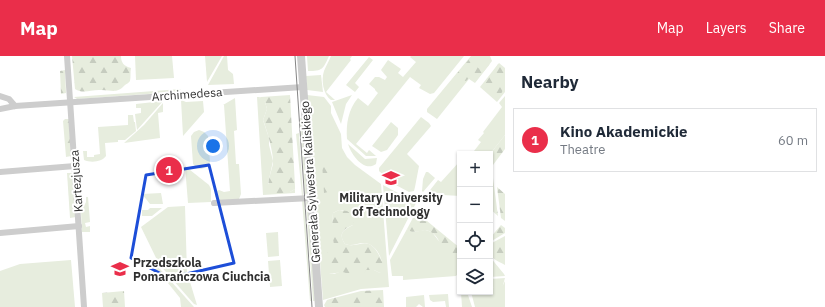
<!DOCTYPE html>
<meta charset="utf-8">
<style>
body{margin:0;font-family:"IBM Plex Sans",sans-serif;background:#f2f2f3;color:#1f2937}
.controls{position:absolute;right:12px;bottom:12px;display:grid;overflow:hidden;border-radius:0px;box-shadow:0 1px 3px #0004}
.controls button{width:36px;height:36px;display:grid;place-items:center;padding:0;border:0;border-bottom:1px solid #e0e1e3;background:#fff;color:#1f2937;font:20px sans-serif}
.you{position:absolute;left:213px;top:90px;width:14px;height:14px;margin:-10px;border:3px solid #fff;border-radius:50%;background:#1a73e8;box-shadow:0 0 0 6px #1a73e833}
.badge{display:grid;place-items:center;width:26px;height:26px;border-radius:50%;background:#ea2e4a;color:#fff;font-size:13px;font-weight:700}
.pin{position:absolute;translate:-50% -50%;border:2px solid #fff;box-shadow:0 1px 4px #0006}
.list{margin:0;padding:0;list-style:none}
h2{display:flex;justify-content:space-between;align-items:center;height:52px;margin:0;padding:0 16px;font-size:17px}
h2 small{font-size:13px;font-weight:400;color:#747a83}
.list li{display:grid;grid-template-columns:26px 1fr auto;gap:12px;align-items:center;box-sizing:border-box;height:64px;margin:0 8px 8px;padding:0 8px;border:1px solid #e0e1e3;border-radius:0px}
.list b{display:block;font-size:15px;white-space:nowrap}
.list p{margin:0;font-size:13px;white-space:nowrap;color:#747a83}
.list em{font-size:13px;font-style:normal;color:#747a83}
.icon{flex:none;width:22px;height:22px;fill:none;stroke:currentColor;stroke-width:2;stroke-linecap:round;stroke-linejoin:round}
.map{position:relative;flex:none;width:505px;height:251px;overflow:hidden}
header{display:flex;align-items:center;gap:24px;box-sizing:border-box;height:56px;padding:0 20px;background:#ea2e4a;color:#fff}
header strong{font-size:19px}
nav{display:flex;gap:22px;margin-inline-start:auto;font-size:14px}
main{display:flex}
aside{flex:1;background:#fff}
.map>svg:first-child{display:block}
.green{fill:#e7edde;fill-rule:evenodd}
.forest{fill:url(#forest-firs)}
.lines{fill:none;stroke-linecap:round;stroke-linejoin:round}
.minor{stroke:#cdcdcd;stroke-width:6}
.tertiary{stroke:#cdcdcd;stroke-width:8}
.tram{stroke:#858585;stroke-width:1}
.marked{fill:none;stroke:#1d4ed8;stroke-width:3;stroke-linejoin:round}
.labels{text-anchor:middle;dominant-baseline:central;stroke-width:4;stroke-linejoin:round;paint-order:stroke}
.street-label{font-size:12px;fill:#303030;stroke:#fff}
.poi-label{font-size:12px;font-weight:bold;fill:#303030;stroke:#fff}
</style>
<header>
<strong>Map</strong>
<nav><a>Map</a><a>Layers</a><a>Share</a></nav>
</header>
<main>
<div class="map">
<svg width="505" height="251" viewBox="0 0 505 251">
<defs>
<pattern id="forest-firs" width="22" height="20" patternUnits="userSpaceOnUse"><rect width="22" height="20" fill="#e7edde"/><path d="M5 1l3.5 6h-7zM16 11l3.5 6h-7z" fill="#c6ccbf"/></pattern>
</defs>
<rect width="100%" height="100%" fill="#fff"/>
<g class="green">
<path d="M135 0H172L174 22 136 24Z"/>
<path d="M205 0H222L207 26Z"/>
<path d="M224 0H227L228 14 233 18 234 28 208 29Z"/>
<path d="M307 0H329C323 13 323 15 308 15Z"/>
<path d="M331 0H352L350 3 351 4 326 36 335 44H331C323 38 321 24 324 15 326 10 329 5 331 0Z"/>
<path d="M411 0H464L434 37 430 38 419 32 421 29 410 21 356 88 367 97 369 94 376 100H366L347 83C346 68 348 54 358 42L368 50 378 37 375 34V33L369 28 375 21H379L385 24 387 21 381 14 388 4 401 13 398 17 403 21 416 6 410 1Z"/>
<path d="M471 0H490L492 5 475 27 469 23 437 63 427 56V53Z"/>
<path d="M369 1 373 4 355 27 359 31 355 36 346 29Z"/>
<path d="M499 7 505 12V36L497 46 480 31Z"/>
<path d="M321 19 323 36 307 34 306 20Z"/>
<path d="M181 33 176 36 77 43 74 41Z"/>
<path d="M307 39 324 41 331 50V57L341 78 342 92 347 101 355 109 381 128 389 231 361 233 323 244ZM339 154H343L353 169C343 174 338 178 345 188 352 191 357 187 364 187 373 187 381 198 382 207 382 210 381 214 380 217L374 214H366L342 215 334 218 329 217V189H334C334 178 332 168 333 157Z"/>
<path d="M352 39 346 48 341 68 332 46Z"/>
<path d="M505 40V79L490 98H478L474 95 481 86 478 84 484 77 483 76 502 51 499 47Z"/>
<path d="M257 41H261L259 42 265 46 267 53 263 64 269 82V89L273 105 268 128 290 136 295 133V137L263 139Z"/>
<path d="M235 42 237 74 234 75 236 108H239L241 138 239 143 219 145 215 140 216 135 219 134 224 136 230 135 224 49H223Z"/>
<path d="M181 44 186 46 203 45 204 56 183 80Z"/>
<path d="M163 45 137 74 135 58 141 57V52H136V48Z"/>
<path d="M163 47V56L158 57 160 82 124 87 144 69Z"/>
<path d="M128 59H133L134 66H135L136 75 125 84H118V86L105 87 106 100C102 106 91 107 84 104L83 95H87V101H94V99L100 98 98 71 128 69Z"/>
<path d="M421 61 429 67 431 70 407 98 419 110 415 131 414 135 409 136 392 127 379 115V112Z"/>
<path d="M300 62H302L307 137 305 139Z"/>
<path d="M391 66 398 72V79L387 94 381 96 372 90Z"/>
<path d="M199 74 204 76 208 80 210 106 207 111 201 113 197 112 193 108 191 80 194 76Z"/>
<path d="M299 77 303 140H302L296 78Z"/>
<path d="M348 88 365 103 377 102 376 108C364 117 351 98 348 88Z"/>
<path d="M460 105V140L427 138 438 124 441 126Z"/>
<path d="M185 110 209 129 211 133V146L188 147Z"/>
<path d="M426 116H428L435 122 423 136 422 135 423 123Z"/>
<path d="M67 117H73L76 161 70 162Z"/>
<path d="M383 129 398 137 418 143 389 200Z"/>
<path d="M161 137 163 148H150L142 138Z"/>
<path d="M86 141H88L90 166 85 167 86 171 90 170V176H82L81 156 86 146Z"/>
<path d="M302 144H304L311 245H310Z"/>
<path d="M306 145 309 148 315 245H313Z"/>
<path d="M185 150 187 216 197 249 194 248 159 208 141 171 168 151Z"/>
<path d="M150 152H162L152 160H142V154H148Z"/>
<path d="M407 173 414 176 425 174 432 176 438 184 455 197H460V215L456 220 403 224V220H392L390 204Z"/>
<path d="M278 176 279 200 268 201 266 177Z"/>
<path d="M490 201 504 218 505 220 490 221Z"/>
<path d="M71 204 75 251H0V215L20 208Z"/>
<path d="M152 204 194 251H181L180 242 164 222H154Z"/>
<path d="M280 204 282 230 270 231 268 205Z"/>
<path d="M505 225V251H475L471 236H490V232L503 229Z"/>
<path d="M461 236H467L472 251H462Z"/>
<path d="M448 238 449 251H446L445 245 433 246 430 244 429 239Z"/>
<path d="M424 239 425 251H423L419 248 416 251H406V241Z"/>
</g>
<g class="forest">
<path d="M72 0H121C121 7 124 10 131 12 130 16 131 21 130 25 129 27 126 28 125 29 116 39 110 33 99 34 90 34 83 38 75 33Z"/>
<path d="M472 0H482L477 8 478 12 481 13 490 8 476 25 470 21 466 25 462 24 456 26 453 25 454 21Z"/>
<path d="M498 8 505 13V23L500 24 498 28 503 34 501 38 497 41 486 32 485 28Z"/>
<path d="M65 14 66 37 61 38 60 15Z"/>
<path d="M290 39 295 130V133L290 136 274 138 268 133C268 124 271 116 273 108 274 98 267 74 263 64L267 53 265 46 261 45 259 42 261 41Z"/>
<path d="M65 63H69L71 100 66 101 63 65Z"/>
<path d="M505 79V93L493 109 490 107V98Z"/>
<path d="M322 106 326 107C329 112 331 131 328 136L324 137Z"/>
<path d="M493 122 498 160 490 153V126Z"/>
<path d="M497 131 505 138V165L501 162Z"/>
<path d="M339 154 347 155 354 160 353 169C343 173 338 178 345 188 350 190 355 189 360 188 375 183 380 202 385 212L380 217 374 214H366C361 221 357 221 349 220 342 212 339 219 329 217L327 191 329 189H334L332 176 333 157Z"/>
<path d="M416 156 460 192V197C439 200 443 183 431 176 423 171 415 180 407 173Z"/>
<path d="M501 169 505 172V177L490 186V182Z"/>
<path d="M505 180V209C492 202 490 203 490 188Z"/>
<path d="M505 222 503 229 500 231H496L490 232V223Z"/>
<path d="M383 234 384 251H325L324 249 327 244 330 243 361 235Z"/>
<path d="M124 235 125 251H103L102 237Z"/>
</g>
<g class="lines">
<g class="minor">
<path d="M67 0 84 251"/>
<path d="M0 40 9 43 15 50"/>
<path d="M0 53 15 50 303 31"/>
<path d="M0 116 75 110"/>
<path d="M214 147 311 142"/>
<path d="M0 177 79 170"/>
</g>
<path class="tertiary" d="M301 0 319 251"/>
<path class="tram" d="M295 0 312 251"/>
</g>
<path class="marked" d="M209 109 234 207 169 222 131 202 146 119Z"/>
<defs>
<g id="university-bare" transform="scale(1.38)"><path d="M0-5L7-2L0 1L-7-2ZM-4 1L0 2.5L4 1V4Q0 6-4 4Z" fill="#ea2e4a" stroke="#fff" stroke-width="2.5" paint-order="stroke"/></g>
<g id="school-bare" transform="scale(1.38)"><path d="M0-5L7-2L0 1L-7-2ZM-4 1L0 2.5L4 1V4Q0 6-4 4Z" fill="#ea2e4a" stroke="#fff" stroke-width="2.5" paint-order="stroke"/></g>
</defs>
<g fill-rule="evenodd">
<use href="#university-bare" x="391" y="122"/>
<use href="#school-bare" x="120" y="213"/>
</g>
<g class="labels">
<g class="street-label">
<text transform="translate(187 38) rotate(-4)">Archimedesa</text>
<text transform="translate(76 125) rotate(-94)">Kartezjusza</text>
<text transform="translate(310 126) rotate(-94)">Generała Sylwestra Kaliskiego</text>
</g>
<g class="poi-label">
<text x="391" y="141">Military University<tspan x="391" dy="14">of Technology</tspan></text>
<text x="133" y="206" text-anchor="start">Przedszkola<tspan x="133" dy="14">Pomarańczowa Ciuchcia</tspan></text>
</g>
</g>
</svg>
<div class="controls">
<button>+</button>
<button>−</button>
<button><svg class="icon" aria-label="locate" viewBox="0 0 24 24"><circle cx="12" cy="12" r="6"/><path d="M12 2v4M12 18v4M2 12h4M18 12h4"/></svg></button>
<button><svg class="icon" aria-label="layers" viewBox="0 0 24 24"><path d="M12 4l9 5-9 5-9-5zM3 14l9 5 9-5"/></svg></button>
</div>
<div class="you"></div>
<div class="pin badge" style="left:169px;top:114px">1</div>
</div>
<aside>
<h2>Nearby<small></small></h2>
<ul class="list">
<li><span class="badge">1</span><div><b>Kino Akademickie</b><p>Theatre</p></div><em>60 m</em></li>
</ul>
</aside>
</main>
